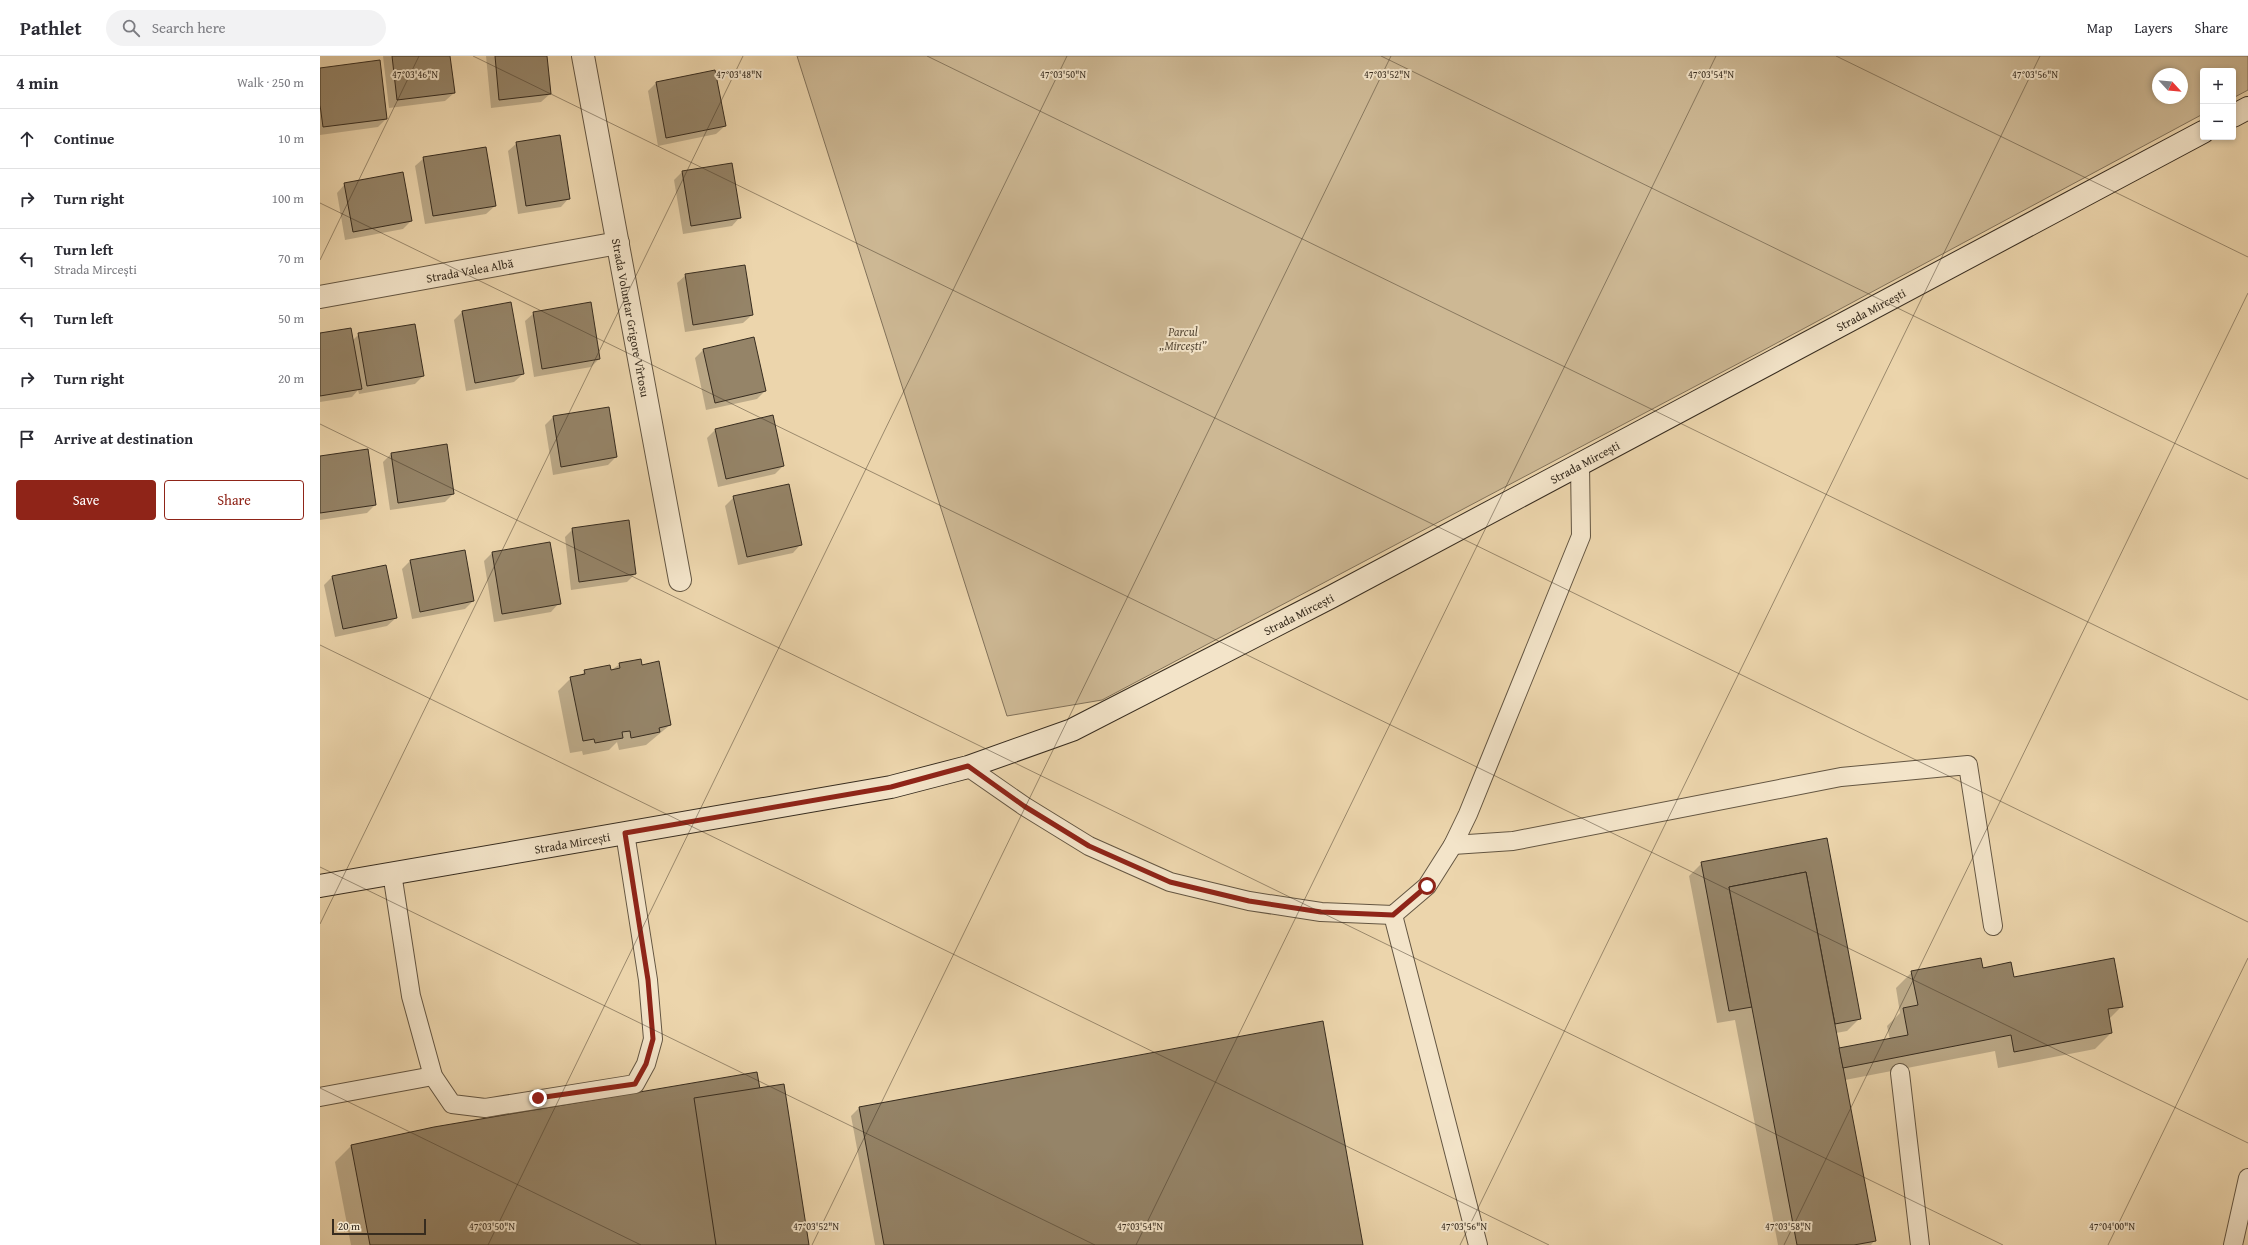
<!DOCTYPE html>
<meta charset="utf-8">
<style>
body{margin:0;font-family:"Gentium Book Plus",serif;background:#f2f2f3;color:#2b2b33}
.controls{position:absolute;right:12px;top:12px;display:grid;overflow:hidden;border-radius:4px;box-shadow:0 2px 6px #0003}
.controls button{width:36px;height:36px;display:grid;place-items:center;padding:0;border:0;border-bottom:1px solid #e1e1e2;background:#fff;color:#2b2b33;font:20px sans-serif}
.compass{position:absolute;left:1832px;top:12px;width:36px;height:36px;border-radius:50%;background:#fff;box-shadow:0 2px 6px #0003;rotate:116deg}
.scale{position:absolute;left:12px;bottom:10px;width:94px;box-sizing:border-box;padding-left:4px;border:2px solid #372c1f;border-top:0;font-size:11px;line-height:14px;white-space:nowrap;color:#372c1f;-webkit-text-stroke:3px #f3e4c9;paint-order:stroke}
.stop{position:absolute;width:12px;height:12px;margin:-9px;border:3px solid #8f2418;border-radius:50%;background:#fff}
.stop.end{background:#8f2418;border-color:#fff;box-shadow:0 1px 4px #0008}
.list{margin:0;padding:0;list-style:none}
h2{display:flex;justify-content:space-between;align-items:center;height:52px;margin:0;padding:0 16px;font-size:17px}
h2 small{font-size:13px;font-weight:400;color:#7c7c81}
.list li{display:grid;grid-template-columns:26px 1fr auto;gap:12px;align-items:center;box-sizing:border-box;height:60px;padding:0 16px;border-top:1px solid #e1e1e2}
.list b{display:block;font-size:15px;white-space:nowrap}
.list p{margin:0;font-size:13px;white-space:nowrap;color:#7c7c81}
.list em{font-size:13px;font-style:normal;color:#7c7c81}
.actions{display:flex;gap:8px;padding:12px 16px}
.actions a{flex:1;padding:9px 0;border:1px solid #8f2418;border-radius:4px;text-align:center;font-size:14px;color:#8f2418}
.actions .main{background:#8f2418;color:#fff}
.icon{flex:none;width:22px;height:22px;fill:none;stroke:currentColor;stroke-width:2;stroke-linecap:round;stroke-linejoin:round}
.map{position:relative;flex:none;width:1928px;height:1189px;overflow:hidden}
header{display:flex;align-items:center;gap:24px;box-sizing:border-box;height:56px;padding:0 20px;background:#fff;border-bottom:1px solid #e1e1e2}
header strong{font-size:19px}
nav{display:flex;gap:22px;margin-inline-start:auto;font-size:14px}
.search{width:280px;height:36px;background:#f2f2f3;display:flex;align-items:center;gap:10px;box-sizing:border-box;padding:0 14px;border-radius:22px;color:#7c7c81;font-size:15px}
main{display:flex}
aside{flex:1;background:#fff}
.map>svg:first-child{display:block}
.green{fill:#cdb894;stroke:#82725a;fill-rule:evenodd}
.shadow{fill:#0003}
.building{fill:#958468;stroke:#372c1f}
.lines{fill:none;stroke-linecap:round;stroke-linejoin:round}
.service-casing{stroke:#645642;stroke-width:20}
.minor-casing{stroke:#645642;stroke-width:24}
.secondary-casing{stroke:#372c1f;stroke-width:24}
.service{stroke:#f3e4c9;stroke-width:18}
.minor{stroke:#f3e4c9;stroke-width:22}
.secondary{stroke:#f3e4c9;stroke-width:22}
.route{stroke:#8f2418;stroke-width:5}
.ticks{fill:none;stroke:#372c1f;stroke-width:1;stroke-opacity:0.45}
.labels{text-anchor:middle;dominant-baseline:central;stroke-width:4;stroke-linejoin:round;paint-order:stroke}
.street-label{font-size:12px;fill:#372c1f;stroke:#f3e4c9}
.park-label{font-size:12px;font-style:italic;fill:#554836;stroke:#f3e4c9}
.ticks-label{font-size:10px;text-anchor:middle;fill:#372c1f;stroke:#f3e4c9;stroke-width:4;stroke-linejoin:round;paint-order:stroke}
</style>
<header>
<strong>Pathlet</strong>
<div class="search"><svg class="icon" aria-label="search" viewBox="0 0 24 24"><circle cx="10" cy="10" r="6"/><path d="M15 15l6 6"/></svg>Search here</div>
<nav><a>Map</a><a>Layers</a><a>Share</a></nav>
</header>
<main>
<aside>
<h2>4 min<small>Walk · 250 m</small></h2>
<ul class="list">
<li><svg class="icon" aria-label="ahead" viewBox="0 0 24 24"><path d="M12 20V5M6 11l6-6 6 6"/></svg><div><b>Continue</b></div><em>10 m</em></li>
<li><svg class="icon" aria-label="right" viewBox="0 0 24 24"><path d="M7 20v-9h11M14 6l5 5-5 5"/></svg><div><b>Turn right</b></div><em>100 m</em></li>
<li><svg class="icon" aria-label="left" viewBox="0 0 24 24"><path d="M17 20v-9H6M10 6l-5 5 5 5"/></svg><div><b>Turn left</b><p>Strada Mircești</p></div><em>70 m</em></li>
<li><svg class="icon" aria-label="left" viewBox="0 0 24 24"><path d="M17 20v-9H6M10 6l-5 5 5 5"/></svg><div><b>Turn left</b></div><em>50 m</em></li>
<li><svg class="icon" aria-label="right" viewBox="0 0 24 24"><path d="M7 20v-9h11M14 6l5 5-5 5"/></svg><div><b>Turn right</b></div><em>20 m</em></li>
<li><svg class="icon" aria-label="arrive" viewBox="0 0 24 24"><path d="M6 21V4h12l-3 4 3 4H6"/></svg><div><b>Arrive at destination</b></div></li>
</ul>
<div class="actions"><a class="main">Save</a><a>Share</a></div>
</aside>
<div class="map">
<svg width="1928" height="1189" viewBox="0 0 1928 1189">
<rect width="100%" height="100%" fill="#ecd5ac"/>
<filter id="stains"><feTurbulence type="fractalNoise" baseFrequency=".005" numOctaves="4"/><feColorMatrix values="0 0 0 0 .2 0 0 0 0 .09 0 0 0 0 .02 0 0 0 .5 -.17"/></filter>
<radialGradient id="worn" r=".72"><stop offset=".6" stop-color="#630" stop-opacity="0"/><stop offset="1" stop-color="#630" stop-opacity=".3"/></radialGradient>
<path class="green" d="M477 0H1928V34L1913 42V15H1883V58L1442 295 782 644 687 660ZM1838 18H1862V42H1838Z"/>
<g class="shadow">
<path d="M63 0H129L134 37 125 45 69 52Z"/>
<path d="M166 0H226L230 38 221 46 171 52Z"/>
<path d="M0 13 66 63 58 71 0 79Z"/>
<path d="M336 27 405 70 396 78 338 90 328 35Z"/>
<path d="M197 87 249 142 241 151 198 158 188 95Z"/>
<path d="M104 102 175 150 166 158 105 168 95 110Z"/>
<path d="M362 116 420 161 412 170 363 178 354 124Z"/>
<path d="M25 128 91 165 83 173 25 184 17 137Z"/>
<path d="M366 219 432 259 423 267 365 276 357 227Z"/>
<path d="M142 256 203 318 194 326 146 335 134 264Z"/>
<path d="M214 257 279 303 271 311 214 321 205 265Z"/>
<path d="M0 278 32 285 39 278 103 320 95 328 39 338 38 334 32 341 0 346Z"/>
<path d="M434 282 445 335 437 343 386 354 375 302 383 294Z"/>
<path d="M233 361 296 401 288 409 233 419 225 369Z"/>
<path d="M395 374 463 410 455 418 398 431 387 382Z"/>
<path d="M71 398 133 438 125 446 70 454 63 406Z"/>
<path d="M0 401 55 449 47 457 0 464Z"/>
<path d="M414 441 481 488 473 497 418 509 405 450Z"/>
<path d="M253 473 315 518 307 526 251 534 245 481Z"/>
<path d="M172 497 239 547 231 556 174 566 164 505Z"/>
<path d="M90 505 153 545 145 553 92 563 82 513Z"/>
<path d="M12 521 76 562 67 570 15 581 4 529Z"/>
<path d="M300 608 321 610 350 669 326 689 299 694 297 686 289 694 263 699 262 695 250 697 238 635 251 622 259 621 265 615H290Z"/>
<path d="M1506 784 1540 962 1527 975 1516 977 1519 993 1570 984 1567 970 1580 957 1576 932 1592 916 1662 913 1802 950 1789 963 1791 977 1775 993 1678 1012 1675 995 1525 1024 1555 1184 1551 1189H1458L1415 964 1397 967 1369 820 1382 807Z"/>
<path d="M439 1033 488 1189H31L15 1106 32 1089Z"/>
<path d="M540 1051 1042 1189H555L531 1060Z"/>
</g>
<g class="building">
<path d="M72 0H130L135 37 77 44Z"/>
<path d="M175 0H227L231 38 179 44Z"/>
<path d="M60 4 67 63 3 71 0 49V12Z"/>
<path d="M395 14 406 70 346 82 336 26Z"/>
<path d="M240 79 250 143 206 150 196 86Z"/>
<path d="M166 91 176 150 113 160 103 101Z"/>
<path d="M412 107 421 162 371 170 362 115Z"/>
<path d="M83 116 92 165 33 176 24 127Z"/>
<path d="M425 209 433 259 373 269 365 218Z"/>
<path d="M191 246 204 318 155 327 142 255Z"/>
<path d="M271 246 280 303 222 313 213 256Z"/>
<path d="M95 268 104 320 47 330 38 277Z"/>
<path d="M31 272 42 333 0 340V277Z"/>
<path d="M434 281 446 335 395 347 383 293Z"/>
<path d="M289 351 297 401 241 411 233 360Z"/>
<path d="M453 359 464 410 406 423 395 373Z"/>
<path d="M127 388 134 438 78 447 71 397Z"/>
<path d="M48 393 56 449 0 457V400Z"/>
<path d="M469 428 482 489 427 501 413 440Z"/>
<path d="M309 464 316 518 259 526 252 472Z"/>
<path d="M230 486 241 548 182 558 172 496Z"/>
<path d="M145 494 154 545 100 556 90 504Z"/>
<path d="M66 509 77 562 23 573 12 520Z"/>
<path d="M321 603 322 609 339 605 351 669 339 672 340 676 311 682 310 675 302 676 303 682 275 687 274 683 263 685 250 621 265 618 264 614 290 609 291 614 300 612 299 607Z"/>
<path d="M1507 782 1541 963 1515 968 1486 816 1409 831 1432 951 1409 955 1381 806Z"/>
<path d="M1486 816 1556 1185 1534 1189H1477L1409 831Z"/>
<path d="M1661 902 1663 912 1691 906 1694 921 1794 902 1803 951 1788 953 1792 977 1694 996 1691 979 1523 1012 1519 992 1588 979 1583 952 1598 949 1591 915Z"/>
<path d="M1003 965 1043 1189H564L539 1051Z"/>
<path d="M437 1016 467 1189H50L31 1089 114 1071Z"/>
<path d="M464 1028 489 1189H396L374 1042Z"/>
</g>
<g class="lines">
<g class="service-casing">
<g id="service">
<path d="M648 711 704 750 769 790 850 826 929 845 1001 856 1073 859 1107 830 1133 789 1148 758 1261 480 1260 408"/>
<path d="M1133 789 1193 785 1521 721 1648 709 1673 870"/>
<path d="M72 817 91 940 113 1020 132 1048 165 1052 315 1028 326 1008 333 983 328 924 305 777"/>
<path d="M1073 859 1158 1189"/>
<path d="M1580 1017 1600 1189"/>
<path d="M0 1041 113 1020"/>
<path d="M1913 1189 1928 1122"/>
</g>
</g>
<g class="minor-casing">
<g id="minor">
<path id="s1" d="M263 0 360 524"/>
<path id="s2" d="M0 241 298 187"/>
</g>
</g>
<g class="secondary-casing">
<g id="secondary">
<path d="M1913 60 1928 52"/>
<path id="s3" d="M0 830 571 731 648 711 752 674 1011 541 1883 76"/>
</g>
</g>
<use href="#service" class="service"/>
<use href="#minor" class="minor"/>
<use href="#secondary" class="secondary"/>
</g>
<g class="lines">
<path class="route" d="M218 1042 315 1028 326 1008 333 983 328 924 305 777 571 731 648 710 704 750 769 790 850 826 929 845 1001 856 1073 859 1107 830"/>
</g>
<path class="ticks" d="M153 0 1928 866M607 0 1928 644M1061 0 1928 423M1516 0 1928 201M0 147 1928 1087M0 204 99 0M0 368 1683 1189M0 589 1229 1189M0 811 775 1189M0 868 423 0M0 1032 321 1189M168 1189 747 0M492 1189 1071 0M816 1189 1396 0M1140 1189 1720 0M1464 1189 1928 237M1788 1189 1928 902"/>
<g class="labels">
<g class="street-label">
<text stroke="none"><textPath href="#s2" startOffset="152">Strada Valea Albă</textPath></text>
<text stroke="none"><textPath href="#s3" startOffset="1672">Strada Mircești</textPath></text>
<text stroke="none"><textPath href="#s1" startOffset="266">Strada Voluntar Grigore Vîrtosu</textPath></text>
<text stroke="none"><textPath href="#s3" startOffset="1348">Strada Mircești</textPath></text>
<text stroke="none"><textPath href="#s3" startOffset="1024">Strada Mircești</textPath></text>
<text stroke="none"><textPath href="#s3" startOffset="256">Strada Mircești</textPath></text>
</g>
<g class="park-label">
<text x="863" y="275">Parcul<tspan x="863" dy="14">„Mircești”</tspan></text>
</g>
</g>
<g class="ticks-label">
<text x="95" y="22">47°03'46"N</text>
<text x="419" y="22">47°03'48"N</text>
<text x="743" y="22">47°03'50"N</text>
<text x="1067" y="22">47°03'52"N</text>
<text x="1391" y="22">47°03'54"N</text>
<text x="1715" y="22">47°03'56"N</text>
<text x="172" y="1174">47°03'50"N</text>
<text x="496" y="1174">47°03'52"N</text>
<text x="820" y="1174">47°03'54"N</text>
<text x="1144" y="1174">47°03'56"N</text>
<text x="1468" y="1174">47°03'58"N</text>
<text x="1792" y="1174">47°04'00"N</text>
</g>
<rect width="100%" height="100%" filter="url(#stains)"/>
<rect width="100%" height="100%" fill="url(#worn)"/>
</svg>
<div class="controls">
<button>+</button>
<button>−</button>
</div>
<svg class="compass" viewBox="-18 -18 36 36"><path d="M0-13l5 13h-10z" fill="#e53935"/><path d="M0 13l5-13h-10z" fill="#7c7c81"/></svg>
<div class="scale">20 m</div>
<div class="stop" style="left:1107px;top:830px"></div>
<div class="stop end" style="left:218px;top:1042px"></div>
</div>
</main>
